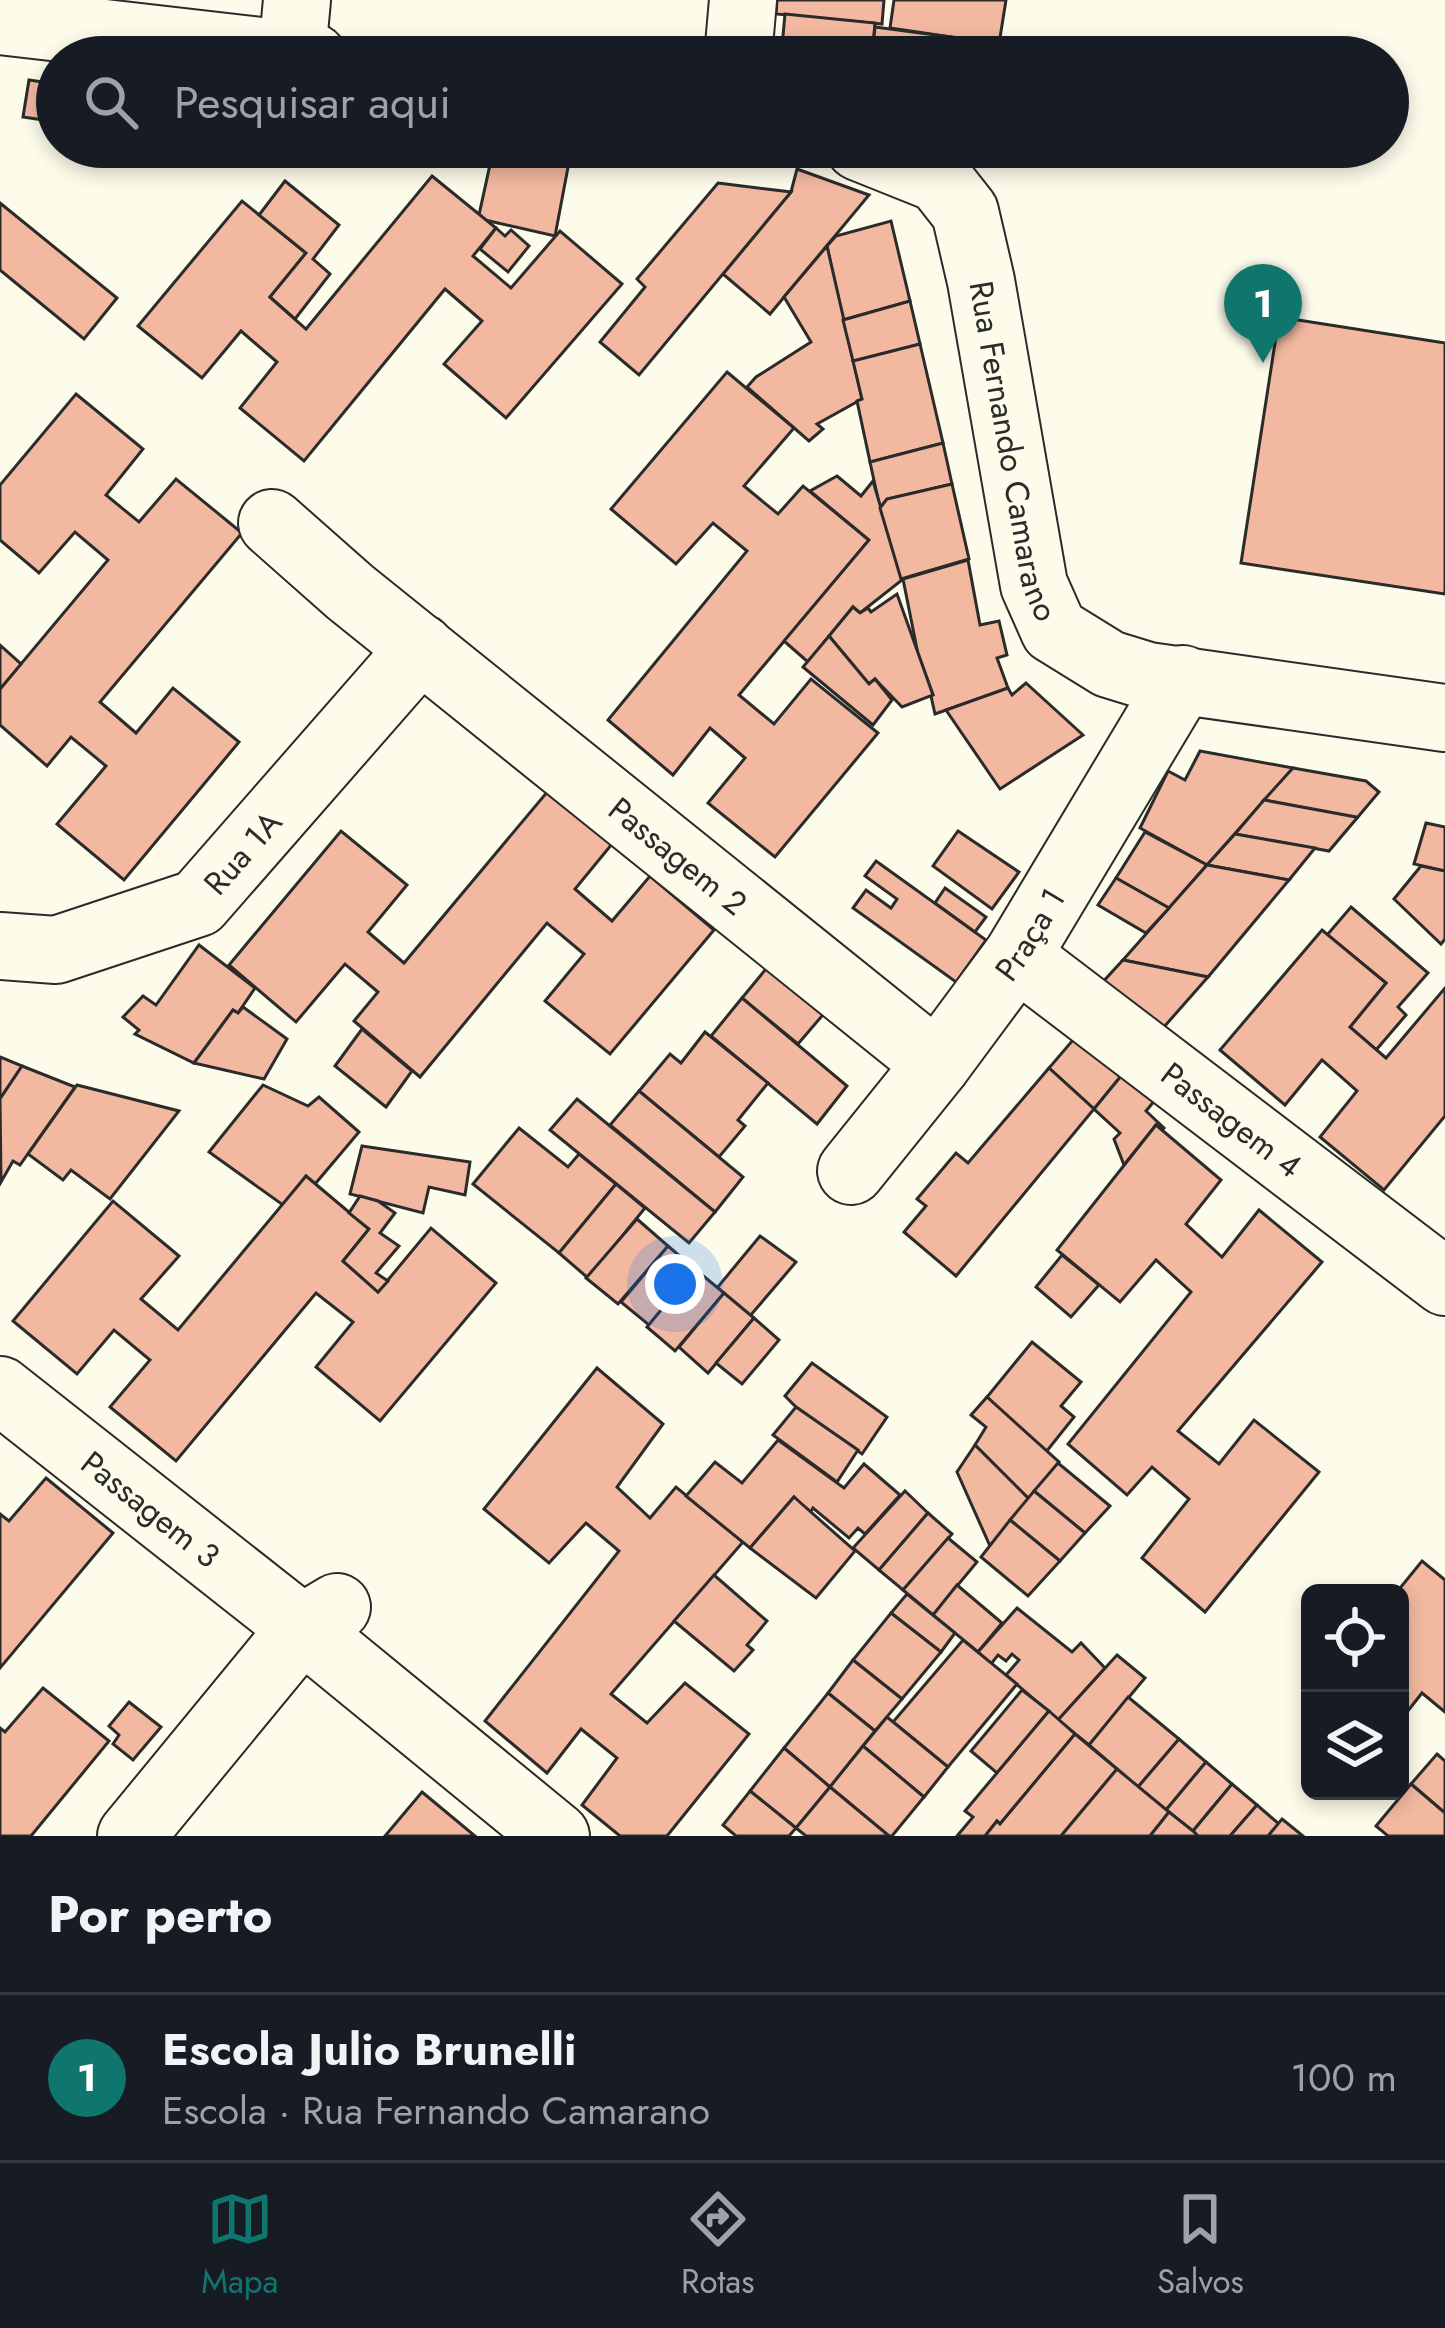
<!DOCTYPE html>
<html lang="pt">
<meta charset="utf-8">
<style>
body{margin:0;font-family:Jost,sans-serif;background:#242831;color:#f1f3f6}
.controls{position:absolute;right:36px;bottom:36px;display:grid;overflow:hidden;border-radius:18px;box-shadow:0 6px 18px #0003}
.controls button{width:108px;height:108px;display:grid;place-items:center;padding:0;border:0;border-bottom:3px solid #363941;background:#171b24;color:#f1f3f6;font:60px sans-serif}
.you{position:absolute;left:675px;top:1284px;width:42px;height:42px;margin:-30px;border:9px solid #fff;border-radius:50%;background:#1a73e8;box-shadow:0 0 0 18px #1a73e833}
.badge{display:grid;place-items:center;width:78px;height:78px;border-radius:50%;background:#0f766e;color:#fff;font-size:39px;font-weight:700}
.pin{position:absolute;translate:-50% -99px;filter:drop-shadow(0 3px 6px #0008)}
.pin::after{content:'';position:absolute;top:63px;width:42px;height:36px;background:inherit;clip-path:polygon(0 0,100% 0,50% 100%)}
.list{margin:0;padding:0;list-style:none}
h2{display:flex;justify-content:space-between;align-items:center;height:156px;margin:0;padding:0 48px;font-size:51px}
h2 small{font-size:39px;font-weight:400;color:#9ea1a6}
.list li{display:grid;grid-template-columns:78px 1fr auto;gap:36px;align-items:center;box-sizing:border-box;height:168px;padding:0 48px;border-top:3px solid #363941}
.list b{display:block;font-size:45px;white-space:nowrap}
.list p{margin:0;font-size:39px;white-space:nowrap;color:#9ea1a6}
.list em{font-size:39px;font-style:normal;color:#9ea1a6}
.icon{flex:none;width:66px;height:66px;fill:none;stroke:currentColor;stroke-width:2;stroke-linecap:round;stroke-linejoin:round}
.map{position:relative;flex:none;width:1445px;height:1836px;overflow:hidden}
.search{position:absolute;background:#171b24;box-shadow:0 6px 18px #0003;left:36px;right:36px;top:36px;height:132px;display:flex;align-items:center;gap:30px;box-sizing:border-box;padding:0 42px;border-radius:66px;color:#9ea1a6;font-size:45px}
.sheet{height:324px;background:#171b24}
nav{display:flex;justify-content:space-around;align-items:center;box-sizing:border-box;height:168px;border-top:3px solid #363941;background:#171b24;font-size:33px;color:#9ea1a6}
nav a{display:grid;justify-items:center;gap:6px}
nav .on{color:#0f766e}
.map>svg:first-child{display:block}
.building{fill:#f2b8a0;stroke:#2b2b2b;stroke-width:3}
.lines{fill:none;stroke-linecap:round;stroke-linejoin:round}
.minor-casing{stroke:#2b2b2b;stroke-width:70}
.minor{stroke:#fdfbea;stroke-width:66}
.labels{text-anchor:middle;dominant-baseline:central;stroke-width:9;stroke-linejoin:round;paint-order:stroke}
.street-label{font-size:33px;fill:#2b2b2b;stroke:#fdfbea}
</style>
<div class="map">
<svg width="1445" height="1836" viewBox="0 0 1445 1836">
<rect width="100%" height="100%" fill="#fdfbea"/>
<g class="building">
<path d="M777 0H884L882 24 776 14Z"/>
<path d="M894 0H1006L999 44 890 28Z"/>
<path d="M785 14 875 23 872 57H781Z"/>
<path d="M875 27 973 40 970 57H872Z"/>
<path d="M979 47 1088 57H978Z"/>
<path d="M29 80 57 84V122L23 117Z"/>
<path d="M493 151 569 162 555 236 485 220 479 215Z"/>
<path d="M797 169 869 195 770 314 723 274 791 192Z"/>
<path d="M432 176 496 228 473 256 511 288 560 231 622 284 506 418 444 364 482 321 445 289 304 461 240 408 277 362 241 331 202 378 138 326 242 201 306 253 270 297 306 329Z"/>
<path d="M285 181 339 225 313 259 330 274 295 319 270 297 306 253 259 215Z"/>
<path d="M718 183 791 192 639 375 600 342 645 287 637 279Z"/>
<path d="M0 203 117 298 84 339 0 270Z"/>
<path d="M891 221 910 301 843 320 827 246 836 236Z"/>
<path d="M496 228 505 236 511 230 529 246 508 272 480 249Z"/>
<path d="M827 246 862 399 817 424 823 429 809 441 747 387 756 377 811 342 784 297Z"/>
<path d="M910 301 920 344 853 361 843 320Z"/>
<path d="M1279 317 1445 343V594L1241 563Z"/>
<path d="M920 344 943 443 870 462 857 401 862 399 853 361Z"/>
<path d="M727 372 794 428 744 486 778 514 803 486 869 540 739 695 774 724 811 679 878 733 775 857 708 803 745 758 710 728 673 775 608 720 747 551 713 523 676 564 611 509Z"/>
<path d="M76 394 143 449 106 495 139 522 176 479 242 533 100 702 136 733 173 688 239 742 124 880 57 824 106 766 71 737 47 766 0 725V689L108 560 75 532 39 573 0 540V485Z"/>
<path d="M943 443 952 484 887 499 880 508 870 462Z"/>
<path d="M837 476 861 496 873 481 902 580 860 613 853 607 808 662 784 641 869 540 810 491Z"/>
<path d="M952 484 969 559 901 579 880 508 887 499Z"/>
<path d="M968 560 980 625 999 621 1007 655 997 658 1008 688 935 714 931 696 933 695 918 654 903 579Z"/>
<path d="M897 594 933 695 902 707 875 679 869 684 829 636 853 607 860 613 868 608 871 612Z"/>
<path d="M829 636 869 684 875 679 892 700 873 725 803 667Z"/>
<path d="M0 645 21 664 0 689Z"/>
<path d="M1026 683 1083 735 1000 789 946 710 1008 688 1012 695Z"/>
<path d="M1200 751 1293 768 1207 865 1140 828 1168 771 1185 780Z"/>
<path d="M1293 768 1366 781 1379 792 1357 818 1264 800Z"/>
<path d="M548 791 612 844 575 889 612 921 650 876 714 930 610 1054 545 1001 584 954 547 923 420 1077 354 1021 378 992 345 964 296 1022 229 965 341 831 407 885 368 932 404 963Z"/>
<path d="M1264 800 1356 817 1357 818 1329 851 1235 834Z"/>
<path d="M1426 823 1445 827V871L1414 864Z"/>
<path d="M958 831 1019 872 992 909 933 866Z"/>
<path d="M1145 832 1207 865 1169 908 1116 878Z"/>
<path d="M1235 834 1315 848 1289 880 1207 865Z"/>
<path d="M876 861 986 940 956 982 853 908 866 890 891 908 897 899 865 876Z"/>
<path d="M1207 865 1289 880 1208 977 1123 960Z"/>
<path d="M1421 866 1445 871V939L1441 944 1394 899Z"/>
<path d="M1116 878 1169 908 1146 933 1098 905Z"/>
<path d="M945 888 986 917 975 932 935 903Z"/>
<path d="M1351 907 1428 973 1398 1007 1406 1015 1376 1050 1350 1027 1386 983 1327 935Z"/>
<path d="M1322 930 1386 983 1350 1027 1386 1058 1445 988V1116L1384 1190 1320 1137 1357 1091 1322 1060 1285 1105 1220 1050Z"/>
<path d="M199 945 255 988 238 1013 233 1010 194 1063 135 1034 139 1030 123 1017 143 996 156 1005Z"/>
<path d="M1123 960 1208 977 1156 1036 1100 985Z"/>
<path d="M770 964 827 1010 798 1044 742 998Z"/>
<path d="M742 998 847 1086 817 1124 711 1036Z"/>
<path d="M243 1007 287 1039 264 1079 194 1063 233 1010 238 1013Z"/>
<path d="M1090 1020 1135 1059 1094 1109 1049 1068Z"/>
<path d="M362 1029 412 1071 386 1107 335 1066Z"/>
<path d="M705 1032 768 1083 738 1120 745 1126 719 1157 639 1091 670 1054 681 1063Z"/>
<path d="M0 1057 22 1066 0 1099Z"/>
<path d="M1135 1059 1167 1086 1146 1111 1164 1128 1162 1130 1156 1125 1124 1165 1114 1139 1120 1133 1094 1109Z"/>
<path d="M22 1066 75 1087 20 1165 13 1161 1 1182 0 1099Z"/>
<path d="M1049 1068 1094 1109 956 1276 904 1232 926 1206 917 1199 956 1153 968 1163Z"/>
<path d="M77 1085 179 1111 110 1199 71 1170 63 1180 28 1154Z"/>
<path d="M263 1085 308 1106 319 1097 359 1132 315 1184 306 1176 283 1205 209 1152Z"/>
<path d="M639 1091 743 1177 715 1212 610 1125Z"/>
<path d="M577 1099 715 1212 689 1243 550 1130Z"/>
<path d="M1156 1125 1221 1180 1186 1224 1222 1257 1259 1210 1322 1262 1178 1431 1219 1464 1254 1420 1319 1472 1205 1612 1142 1558 1189 1499 1152 1467 1127 1495 1068 1444 1191 1292 1156 1260 1120 1302 1057 1250Z"/>
<path d="M519 1128 568 1167 579 1154 616 1184 559 1253 473 1184Z"/>
<path d="M362 1146 470 1162 465 1195 429 1187 423 1213 350 1194Z"/>
<path d="M306 1176 369 1229 343 1261 378 1292 431 1228 496 1283 380 1421 316 1367 353 1322 316 1293 176 1461 110 1407 150 1360 114 1330 77 1374 13 1321 113 1201 179 1256 141 1299 178 1330Z"/>
<path d="M616 1184 645 1208 588 1278 559 1253Z"/>
<path d="M360 1196 378 1201 395 1213 380 1233 399 1246 376 1273 388 1281 378 1292 343 1261 369 1229 349 1213Z"/>
<path d="M637 1219 668 1246 618 1304 586 1278Z"/>
<path d="M760 1236 796 1262 750 1316 717 1288Z"/>
<path d="M668 1246 695 1269 649 1325 621 1302Z"/>
<path d="M1062 1255 1099 1285 1071 1317 1036 1287Z"/>
<path d="M695 1269 724 1293 675 1351 647 1327Z"/>
<path d="M724 1293 754 1318 708 1373 679 1347Z"/>
<path d="M754 1318 779 1340 742 1384 716 1363Z"/>
<path d="M1032 1342 1081 1382 1061 1406 1074 1417 1046 1452 987 1397Z"/>
<path d="M812 1363 887 1417 862 1454 796 1407 785 1396Z"/>
<path d="M597 1368 663 1424 617 1487 650 1518 676 1487 743 1542 611 1694 647 1723 685 1683 749 1734 667 1836H620L582 1805 617 1758 581 1729 547 1773 485 1721 619 1551 586 1523 549 1563 484 1509Z"/>
<path d="M987 1397 1059 1462 1029 1499 975 1445 986 1427 971 1415Z"/>
<path d="M796 1407 858 1450 837 1482 773 1435Z"/>
<path d="M778 1440 844 1488 864 1464 900 1495 865 1534 858 1528 849 1538 813 1508 810 1513 794 1497 750 1548 686 1496 715 1462 742 1483Z"/>
<path d="M975 1445 1029 1499 990 1546 957 1472Z"/>
<path d="M1058 1463 1110 1506 1085 1533 1034 1491Z"/>
<path d="M46 1478 113 1533 0 1668V1514L9 1521Z"/>
<path d="M905 1491 928 1513 879 1570 853 1548Z"/>
<path d="M1034 1491 1085 1533 1060 1561 1010 1520Z"/>
<path d="M794 1497 855 1551 816 1598 750 1548Z"/>
<path d="M928 1513 952 1534 903 1590 879 1570Z"/>
<path d="M1010 1520 1060 1561 1028 1596 981 1557Z"/>
<path d="M948 1538 977 1562 933 1615 903 1590Z"/>
<path d="M1422 1561 1445 1580V1712L1422 1693 1400 1721V1593H1396Z"/>
<path d="M714 1575 767 1621 747 1645 753 1650 734 1671 674 1621Z"/>
<path d="M957 1585 1002 1623 978 1652 933 1615Z"/>
<path d="M907 1594 955 1633 941 1652 891 1613Z"/>
<path d="M1017 1608 1072 1652 1081 1643 1105 1668 1058 1720 1006 1675 1019 1660 1012 1654 1006 1661 998 1655 991 1664 978 1652Z"/>
<path d="M891 1613 941 1652 902 1699 853 1660Z"/>
<path d="M963 1640 1017 1684 948 1767 893 1722Z"/>
<path d="M1117 1655 1145 1678 1089 1745 1058 1720Z"/>
<path d="M853 1660 902 1699 875 1731 828 1693Z"/>
<path d="M43 1688 109 1741 31 1836H0V1728L5 1732Z"/>
<path d="M1022 1690 1049 1711 997 1773 971 1751Z"/>
<path d="M828 1693 875 1731 830 1787 784 1748Z"/>
<path d="M1128 1697 1179 1739 1138 1787 1089 1745Z"/>
<path d="M129 1702 161 1727 133 1760 113 1744 119 1735 109 1726Z"/>
<path d="M1049 1711 1075 1734 1000 1824 997 1821 985 1836H957L973 1817 965 1811Z"/>
<path d="M887 1717 948 1767 924 1797 863 1746Z"/>
<path d="M1075 1734 1117 1769 1061 1836H985L997 1821 1000 1824Z"/>
<path d="M1179 1739 1206 1762 1166 1810 1138 1787Z"/>
<path d="M863 1746 924 1797 892 1836H889L830 1787Z"/>
<path d="M784 1748 830 1787 796 1828 750 1791Z"/>
<path d="M1437 1754 1445 1761V1813L1411 1784Z"/>
<path d="M1206 1762 1232 1784 1193 1831 1166 1810Z"/>
<path d="M1117 1769 1169 1812 1150 1836H1061Z"/>
<path d="M1232 1784 1257 1805 1230 1836H1198L1193 1831Z"/>
<path d="M1411 1784 1445 1813V1836H1388L1376 1826Z"/>
<path d="M830 1787 889 1836H806L796 1828Z"/>
<path d="M750 1791 796 1828 789 1836H736L723 1825Z"/>
<path d="M422 1792 475 1836H385Z"/>
<path d="M1257 1805 1279 1824 1268 1836H1230Z"/>
<path d="M1169 1812 1193 1831 1198 1836H1150Z"/>
<path d="M1282 1819 1303 1836H1268Z"/>
</g>
<g class="lines">
<g class="minor-casing">
<g id="minor">
<path d="M0 21 313 57"/>
<path d="M292 54 297 0"/>
<path d="M738 57 743 0"/>
<path id="s1" d="M859 147 939 179 965 212 981 281 1034 585 1054 630 1109 664 1148 676 1445 718"/>
<path id="s2" d="M272 523 350 592 937 1064"/>
<path id="s3" d="M0 946 56 950 198 903 421 648"/>
<path id="s4" d="M1017 956 1445 1282"/>
<path id="s5" d="M851 1171 937 1064 1017 956 1183 679"/>
<path id="s6" d="M0 1390 302 1628 556 1836"/>
<path d="M131 1836 302 1628 337 1607"/>
</g>
</g>
<use href="#minor" class="minor"/>
</g>
<g class="labels">
<g class="street-label">
<text stroke="none"><textPath href="#s1" startOffset="372">Rua Fernando Camarano</textPath></text>
<text stroke="none"><textPath href="#s3" startOffset="273">Rua 1A</textPath></text>
<text stroke="none"><textPath href="#s2" startOffset="525">Passagem 2</textPath></text>
<text stroke="none"><textPath href="#s5" startOffset="297">Praça 1</textPath></text>
<text stroke="none"><textPath href="#s4" startOffset="270">Passagem 4</textPath></text>
<text stroke="none"><textPath href="#s6" startOffset="192">Passagem 3</textPath></text>
</g>
</g>
</svg>
<div class="controls">
<button><svg class="icon" aria-label="locate" viewBox="0 0 24 24"><circle cx="12" cy="12" r="6"/><path d="M12 2v4M12 18v4M2 12h4M18 12h4"/></svg></button>
<button><svg class="icon" aria-label="layers" viewBox="0 0 24 24"><path d="M12 4l9 5-9 5-9-5zM3 14l9 5 9-5"/></svg></button>
</div>
<div class="you"></div>
<div class="pin badge" style="left:1263px;top:363px">1</div>
<div class="search"><svg class="icon" aria-label="search" viewBox="0 0 24 24"><circle cx="10" cy="10" r="6"/><path d="M15 15l6 6"/></svg>Pesquisar aqui</div>
</div>
<section class="sheet">
<h2>Por perto<small></small></h2>
<ul class="list">
<li><span class="badge">1</span><div><b>Escola Julio Brunelli</b><p>Escola · Rua Fernando Camarano</p></div><em>100 m</em></li>
</ul>
</section>
<nav>
<a class="on"><svg class="icon" aria-label="map" viewBox="0 0 24 24"><path d="M3 6l6-2 6 2 6-2v14l-6 2-6-2-6 2zM9 4v14M15 6v14"/></svg>Mapa</a>
<a><svg class="icon" aria-label="directions" viewBox="0 0 24 24"><path d="M12 3l9 9-9 9-9-9zM9 14v-3h6M13 9l2 2-2 2"/></svg>Rotas</a>
<a><svg class="icon" aria-label="saved" viewBox="0 0 24 24"><path d="M7 4h10v16l-5-4-5 4z"/></svg>Salvos</a>
</nav>
